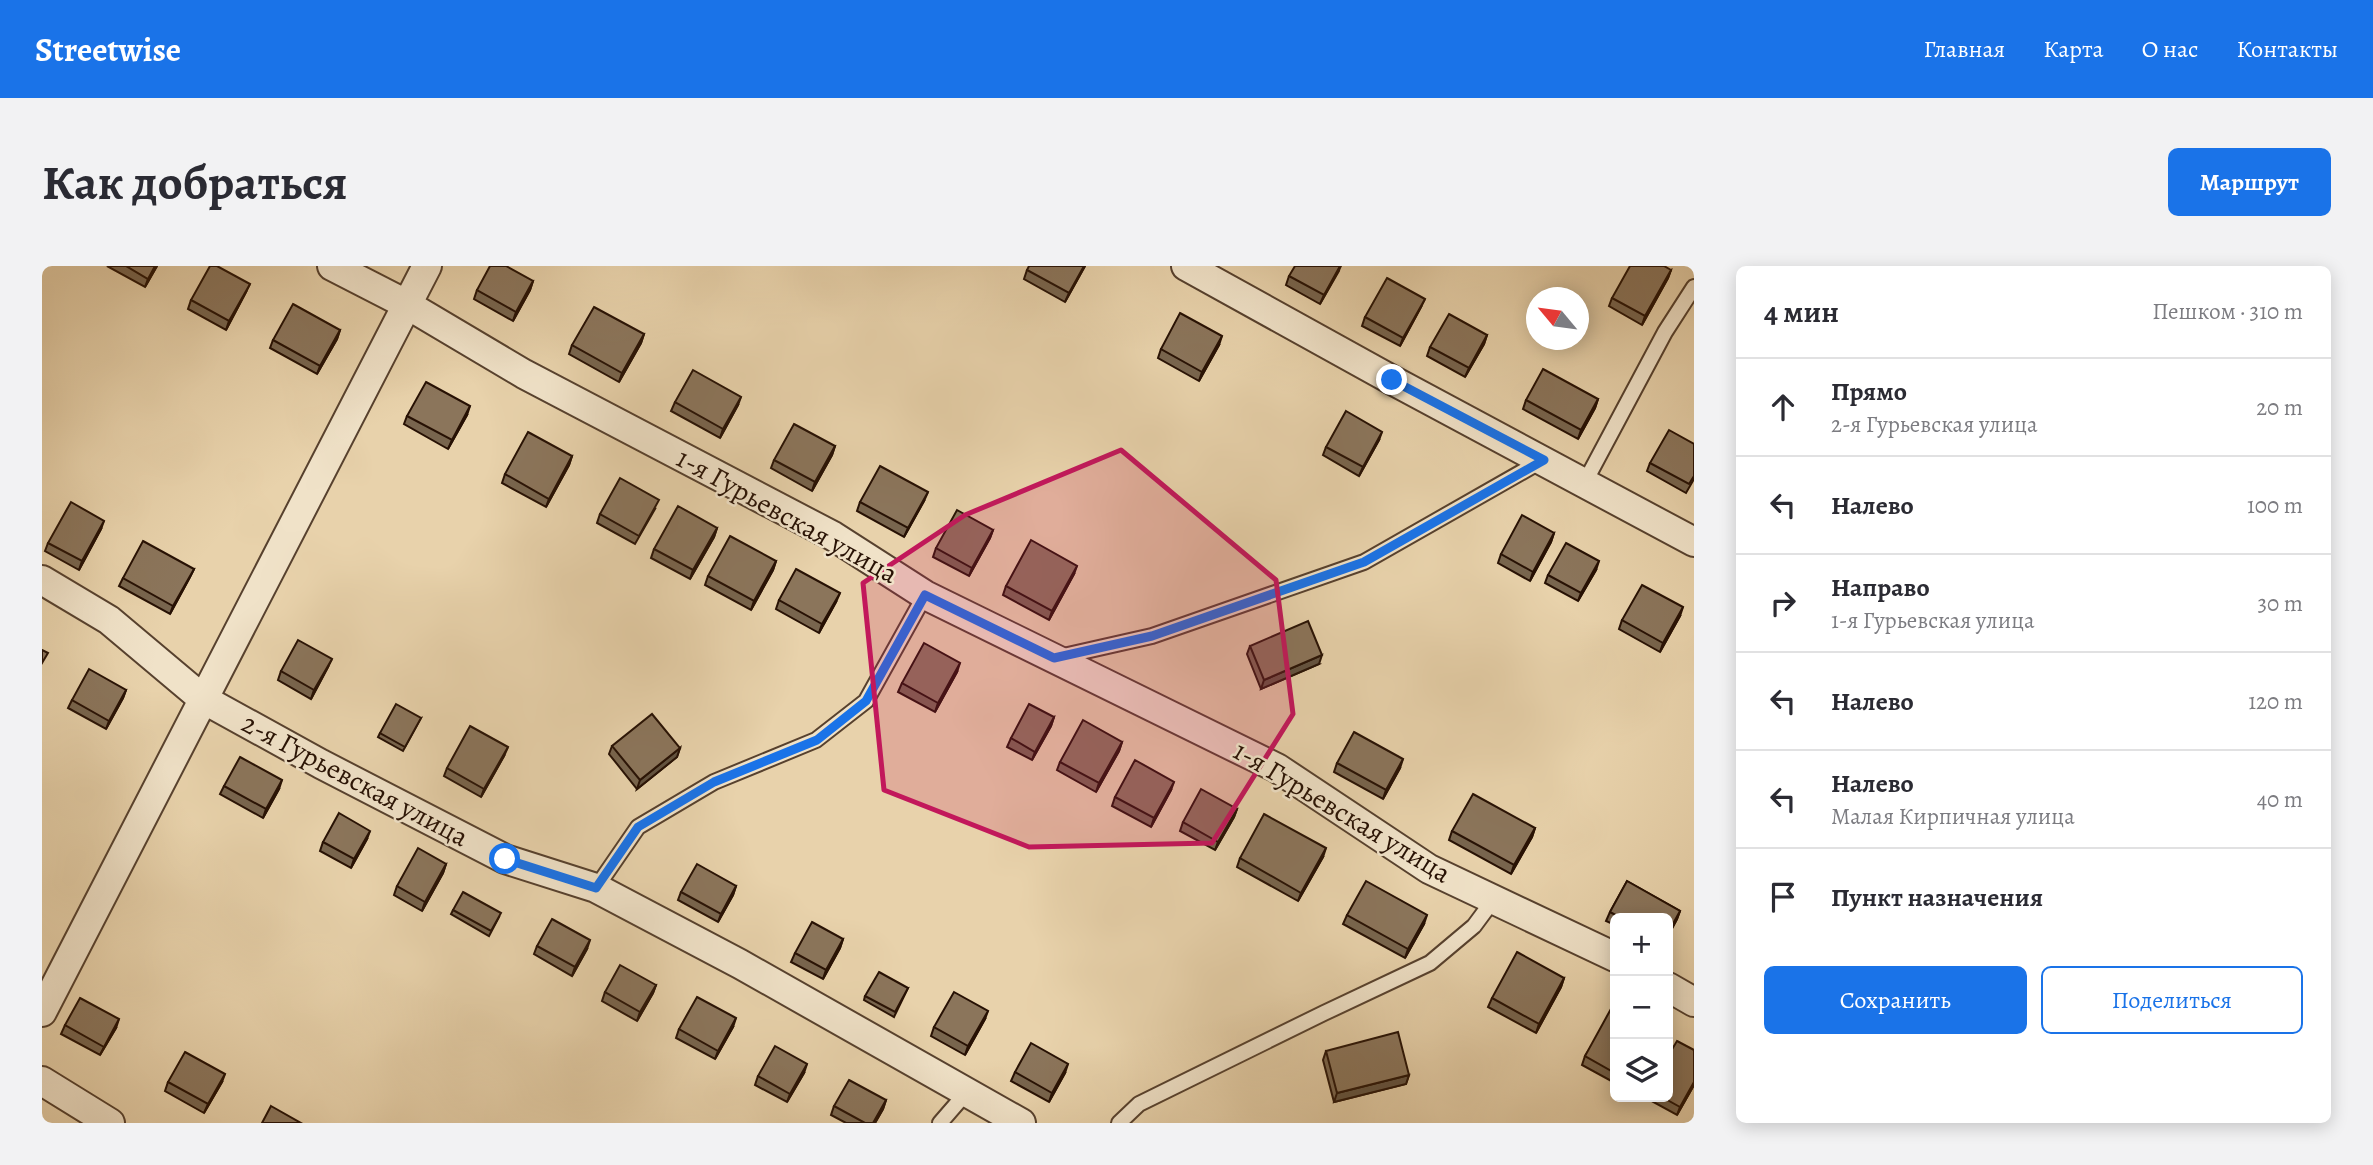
<!DOCTYPE html>
<html lang="ru">
<meta charset="utf-8">
<style>
body{margin:0;font-family:Alegreya,serif;background:#f2f2f3;color:#2b2b33}
.controls{position:absolute;right:21px;bottom:21px;display:grid;overflow:hidden;border-radius:10px;box-shadow:0 4px 18px #0003}
.controls button{width:63px;height:63px;display:grid;place-items:center;padding:0;border:0;border-bottom:2px solid #e1e1e2;background:#fff;color:#2b2b33;font:35px sans-serif}
.compass{position:absolute;left:1484px;top:21px;width:63px;height:63px;border-radius:50%;background:#fff;box-shadow:0 4px 18px #0003;rotate:299deg}
.stop{position:absolute;width:21px;height:21px;margin:-16px;border:5px solid #1a73e8;border-radius:50%;background:#fff}
.stop.end{background:#1a73e8;border-color:#fff;box-shadow:0 2px 7px #0008}
.list{margin:0;padding:0;list-style:none}
h2{display:flex;justify-content:space-between;align-items:center;height:91px;margin:0;padding:0 28px;font-size:30px}
h2 small{font-size:23px;font-weight:400;color:#7c7c81}
.list li{display:grid;grid-template-columns:46px 1fr auto;gap:21px;align-items:center;box-sizing:border-box;height:98px;padding:0 28px;border-top:2px solid #e1e1e2}
.list b{display:block;font-size:26px;white-space:nowrap}
.list p{margin:0;font-size:23px;white-space:nowrap;color:#7c7c81}
.list em{font-size:23px;font-style:normal;color:#7c7c81}
.actions{display:flex;gap:14px;padding:21px 28px}
.actions a{flex:1;padding:16px 0;border:2px solid #1a73e8;border-radius:10px;text-align:center;font-size:24px;color:#1a73e8}
.actions .main{background:#1a73e8;color:#fff}
.icon{flex:none;width:38px;height:38px;fill:none;stroke:currentColor;stroke-width:2;stroke-linecap:round;stroke-linejoin:round}
.map{position:relative;flex:none;width:1652px;height:857px;overflow:hidden;border-radius:10px}
header{display:flex;align-items:center;gap:42px;box-sizing:border-box;height:98px;padding:0 35px;background:#1a73e8;color:#fff}
header strong{font-size:33px}
nav{display:flex;gap:38px;margin-inline-start:auto;font-size:24px}
.intro{display:flex;align-items:center;justify-content:space-between;box-sizing:border-box;height:168px;padding:0 42px}
h1{margin:0;font-size:49px}
.button{padding:18px 32px;border-radius:10px;background:#1a73e8;color:#fff;font-size:24px;font-weight:700}
main{display:flex;gap:42px;padding:0 42px}
aside{flex:1;background:#fff;border-radius:10px;box-shadow:0 4px 18px #0003}
.map>svg:first-child{display:block}
.lines{fill:none;stroke-linecap:round;stroke-linejoin:round}
.lane-casing{stroke:#57412e;stroke-width:18}
.street-casing{stroke:#57412e;stroke-width:32}
.lane{stroke:#f0e2c8;stroke-width:14}
.street{stroke:#f0e2c8;stroke-width:28}
.wall{fill:#78654e;stroke:#271104;stroke-width:2}
.shaded-wall{fill:#615240;stroke:#271104;stroke-width:2}
.building{fill:#8b755b;stroke:#271104;stroke-width:2}
.route{stroke:#1a73e8;stroke-width:9}
.marked{fill:#c2185b;fill-opacity:0.2;stroke:#c2185b;stroke-width:5;stroke-linejoin:round}
.labels{text-anchor:middle;dominant-baseline:central;stroke-width:5;stroke-linejoin:round;paint-order:stroke}
.street-label{font-size:28px;fill:#271104;stroke:#f0e2c8}
</style>
<header>
<strong>Streetwise</strong>
<nav><a>Главная</a><a>Карта</a><a>О нас</a><a>Контакты</a></nav>
</header>
<div class="intro"><h1>Как добраться</h1><a class="button">Маршрут</a></div>
<main>
<div class="map">
<svg width="1652" height="857" viewBox="0 0 1652 857">
<rect width="100%" height="100%" fill="#e8d2ab"/>
<filter id="stains"><feTurbulence type="fractalNoise" baseFrequency=".00286" numOctaves="4"/><feColorMatrix values="0 0 0 0 .2 0 0 0 0 .09 0 0 0 0 .02 0 0 0 .5 -.17"/></filter>
<radialGradient id="worn" r=".72"><stop offset=".6" stop-color="#630" stop-opacity="0"/><stop offset="1" stop-color="#630" stop-opacity=".3"/></radialGradient>
<g class="lines">
<g class="lane-casing">
<g id="lane">
<path d="M1543 216 1623 66 1652 21"/>
<path d="M1017 391 1110 370 1322 296 1501 194"/>
<path d="M554 622 596 561 672 516 774 474 824 435 883 329"/>
<path d="M898 857 924 827"/>
<path d="M1077 857 1097 838 1282 747 1388 697 1432 660 1452 633"/>
</g>
</g>
<g class="street-casing">
<g id="street">
<path d="M290 0 364 38 482 108 791 270 883 329 1235 502 1387 603 1573 691"/>
<path d="M1144 0 1350 114 1652 276"/>
<path d="M0 314 67 354 161 433 279 498 463 593 554 622 698 698 979 857"/>
<path d="M1626 721 1652 736"/>
<path d="M0 746 385 0"/>
<path d="M0 815 68 857"/>
</g>
</g>
<use href="#lane" class="lane"/>
<use href="#street" class="street"/>
</g>
<g class="wall">
<path d="M65 0H115L103 21Z"/>
<path d="M1043 0 1023 36 982 13 985 4Z"/>
<path d="M1299 0 1278 38 1244 19 1247 10Z"/>
<path d="M1629 4 1626 12 1600 59 1567 40 1570 32Z"/>
<path d="M491 15 488 24 471 55 432 33 435 24Z"/>
<path d="M204 26 184 64 146 43 149 34Z"/>
<path d="M1379 41 1358 80 1320 60 1323 51Z"/>
<path d="M298 64 295 73 275 108 228 82 231 74Z"/>
<path d="M602 68 599 77 577 116 527 88 530 79Z"/>
<path d="M1445 69 1442 78 1423 111 1385 90 1388 81Z"/>
<path d="M1177 79 1157 115 1116 92 1119 83Z"/>
<path d="M1556 133 1553 142 1536 173 1481 143 1484 134Z"/>
<path d="M633 136 696 139 678 172 629 145Z"/>
<path d="M425 149 406 183 362 158 365 150Z"/>
<path d="M1337 174 1317 210 1281 189 1284 181Z"/>
<path d="M1652 178V213L1644 227 1605 205 1608 197Z"/>
<path d="M793 180 790 189 770 225 729 202 732 194Z"/>
<path d="M530 190 527 199 504 241 460 217 463 208Z"/>
<path d="M882 235 862 271 815 245 818 236Z"/>
<path d="M613 243 593 278 555 257 558 248Z"/>
<path d="M675 262 672 271 648 313 609 292 612 283Z"/>
<path d="M59 263 37 304 3 285 6 277Z"/>
<path d="M951 264 948 272 927 310 891 291 894 282Z"/>
<path d="M1512 267 1509 276 1488 315 1456 297 1459 288Z"/>
<path d="M734 295 731 304 709 344 663 319 666 310Z"/>
<path d="M152 303 148 311 128 348 77 320 81 312Z"/>
<path d="M1554 304 1536 335 1503 317 1506 309Z"/>
<path d="M1032 308 1007 354 961 329 964 320Z"/>
<path d="M737 334 794 336 777 367 734 343Z"/>
<path d="M1638 350 1618 386 1577 363 1580 354Z"/>
<path d="M1208 380 1277 398 1219 423 1205 388Z"/>
<path d="M286 401 269 433 236 414 239 405Z"/>
<path d="M915 406 893 446 856 426 860 417Z"/>
<path d="M84 424 81 432 64 463 26 442 30 434Z"/>
<path d="M1012 451 1009 460 990 494 965 481 969 472Z"/>
<path d="M379 452 361 485 336 471 338 467Z"/>
<path d="M1080 476 1077 485 1054 526 1015 504 1018 496Z"/>
<path d="M570 480 638 482 635 491 595 523 567 488Z"/>
<path d="M462 490 439 531 402 510 405 502Z"/>
<path d="M1295 497 1358 502 1341 533 1292 506Z"/>
<path d="M182 520 237 523 221 552 178 528Z"/>
<path d="M1129 524 1109 561 1070 540 1073 531Z"/>
<path d="M1195 543 1192 551 1173 584 1138 565 1141 556Z"/>
<path d="M1493 562 1490 571 1469 608 1407 574 1410 565Z"/>
<path d="M325 573 309 602 278 585 281 576Z"/>
<path d="M1281 591 1256 635 1195 601 1198 592Z"/>
<path d="M404 598 401 607 380 645 352 629 355 620Z"/>
<path d="M1585 615 1638 645 1635 653 1626 670V652H1573V659L1564 655 1568 646Z"/>
<path d="M694 620 691 629 676 656 636 634 639 626Z"/>
<path d="M411 644 457 651 447 670 409 648Z"/>
<path d="M1305 649 1382 658 1363 692 1301 658Z"/>
<path d="M801 673 798 682 781 713 749 696 753 687Z"/>
<path d="M495 680 545 683 530 710 492 688Z"/>
<path d="M1522 712 1519 721 1494 767 1446 741 1450 732Z"/>
<path d="M614 719 611 727 595 755 560 735 563 726Z"/>
<path d="M866 722 852 751 822 734 823 730Z"/>
<path d="M1573 743V817L1540 799 1543 790Z"/>
<path d="M943 753 923 789 889 770 892 761Z"/>
<path d="M23 759 74 762 58 789 19 768Z"/>
<path d="M691 761 673 793 634 772 637 763Z"/>
<path d="M1652 784V819L1635 849 1604 832 1605 831H1626Z"/>
<path d="M1284 785 1367 809 1364 818 1292 836 1281 794Z"/>
<path d="M973 806 1023 807 1007 836 969 815Z"/>
<path d="M762 807 745 836 713 819 716 810Z"/>
<path d="M126 816H180L162 847 123 825Z"/>
<path d="M844 834 841 843 833 857H804L789 849 792 840Z"/>
</g>
<g class="shaded-wall">
<path d="M113 0H115L103 21 106 13Z"/>
<path d="M1042 0H1043L1023 36 1027 27Z"/>
<path d="M1298 0 1297 5 1278 38 1282 29Z"/>
<path d="M1629 4 1626 12 1600 59 1603 50Z"/>
<path d="M491 15 488 24 471 55 474 46Z"/>
<path d="M208 18 204 26 184 64 187 55Z"/>
<path d="M1383 33 1379 41 1358 80 1361 72Z"/>
<path d="M298 64 295 73 275 108 278 100Z"/>
<path d="M602 68 599 77 577 116 580 107Z"/>
<path d="M1445 69 1442 78 1423 111 1427 102Z"/>
<path d="M1180 70 1177 79 1157 115 1160 106Z"/>
<path d="M699 131 696 139 678 172 681 163Z"/>
<path d="M1556 133 1553 142 1536 173 1539 164Z"/>
<path d="M428 140 425 149 406 183 410 174Z"/>
<path d="M1340 166 1337 174 1317 210 1321 201Z"/>
<path d="M793 180 790 189 770 225 773 216Z"/>
<path d="M530 190 527 199 504 241 507 233Z"/>
<path d="M886 226 882 235 862 271 866 262Z"/>
<path d="M62 255 59 263 37 304 40 295Z"/>
<path d="M675 262 672 271 648 313 651 304Z"/>
<path d="M951 264 948 272 927 310 930 302Z"/>
<path d="M1512 267 1509 276 1488 315 1491 306Z"/>
<path d="M734 295 731 304 709 344 712 335Z"/>
<path d="M1557 295 1554 304 1536 335 1539 327Z"/>
<path d="M1035 300 1032 308 1007 354 1010 345Z"/>
<path d="M152 303 148 311 128 348 131 340Z"/>
<path d="M798 327 794 336 777 367 780 358Z"/>
<path d="M1641 341 1638 350 1618 386 1621 377Z"/>
<path d="M1280 389 1277 398 1219 423 1222 414Z"/>
<path d="M290 393 286 401 269 433 272 424Z"/>
<path d="M918 397 915 406 893 446 896 437Z"/>
<path d="M84 424 81 432 64 463 67 455Z"/>
<path d="M1012 451 1009 460 990 494 993 486Z"/>
<path d="M1080 476 1077 485 1054 526 1057 517Z"/>
<path d="M466 481 462 490 439 531 442 523Z"/>
<path d="M638 482 635 491 595 523 598 514Z"/>
<path d="M1361 493 1358 502 1341 533 1344 524Z"/>
<path d="M240 514 237 523 221 552 224 543Z"/>
<path d="M1132 516 1129 524 1109 561 1112 552Z"/>
<path d="M1195 543 1192 551 1173 584 1176 576Z"/>
<path d="M1493 562 1490 571 1469 608 1472 599Z"/>
<path d="M328 565 325 573 309 602 312 593Z"/>
<path d="M1284 582 1281 591 1256 635 1259 627Z"/>
<path d="M404 598 401 607 380 645 383 636Z"/>
<path d="M694 620 691 629 676 656 679 648Z"/>
<path d="M1638 645 1635 653 1626 670V667Z"/>
<path d="M1385 649 1382 658 1363 692 1366 683Z"/>
<path d="M801 673 798 682 781 713 784 704Z"/>
<path d="M548 674 545 683 530 710 533 701Z"/>
<path d="M1522 712 1519 721 1494 767 1497 758Z"/>
<path d="M614 719 611 727 595 755 598 746Z"/>
<path d="M946 745 943 753 923 789 926 780Z"/>
<path d="M694 752 691 761 673 793 676 785Z"/>
<path d="M77 753 74 762 58 789 62 781Z"/>
<path d="M765 798 762 807 745 836 748 828Z"/>
<path d="M1026 798 1023 807 1007 836 1010 827Z"/>
<path d="M183 808 180 816 162 847 166 838Z"/>
<path d="M1367 809 1364 818 1292 836 1295 827Z"/>
<path d="M1652 816V819L1635 849 1638 841Z"/>
<path d="M844 834 841 843 833 857H831Z"/>
</g>
<g class="building">
<path d="M84 0H113L106 13Z"/>
<path d="M168 0H175L208 18 187 55 149 34Z"/>
<path d="M448 0H464L491 15 474 46 435 24Z"/>
<path d="M987 0H1042L1027 27 985 4Z"/>
<path d="M1253 0H1298L1282 29 1247 10Z"/>
<path d="M1588 0H1622L1629 4 1603 50 1570 32Z"/>
<path d="M1345 12 1383 33 1361 72 1323 51Z"/>
<path d="M251 38 298 64 278 100 231 74Z"/>
<path d="M552 41 602 68 580 107 530 79Z"/>
<path d="M1138 47 1180 70 1160 106 1119 83Z"/>
<path d="M1407 48 1445 69 1427 102 1388 81Z"/>
<path d="M1501 103 1556 133 1539 164 1484 134Z"/>
<path d="M651 104 699 131 681 163 633 136Z"/>
<path d="M384 116 428 140 410 174 365 150Z"/>
<path d="M1304 145 1340 166 1321 201 1284 181Z"/>
<path d="M752 158 793 180 773 216 732 194Z"/>
<path d="M1627 164 1652 178V210L1647 218 1608 197Z"/>
<path d="M486 166 530 190 507 233 463 208Z"/>
<path d="M838 200 886 226 866 262 818 236Z"/>
<path d="M578 212 617 234 597 270 558 248Z"/>
<path d="M29 236 62 255 40 295 6 277Z"/>
<path d="M636 240 675 262 651 304 612 283Z"/>
<path d="M915 244 951 264 930 302 894 282Z"/>
<path d="M1480 249 1512 267 1491 306 1459 288Z"/>
<path d="M688 270 734 295 712 335 666 310Z"/>
<path d="M989 274 1035 300 1010 345 964 320Z"/>
<path d="M101 275 152 303 131 340 81 312Z"/>
<path d="M1524 277 1557 295 1539 327 1506 309Z"/>
<path d="M754 303 798 327 780 358 737 334Z"/>
<path d="M1600 319 1641 341 1621 377 1580 354Z"/>
<path d="M1266 355 1280 389 1222 414 1208 380Z"/>
<path d="M256 374 290 393 272 424 239 405Z"/>
<path d="M882 377 918 397 896 437 860 417Z"/>
<path d="M0 384 6 387 0 397Z"/>
<path d="M47 403 84 424 67 455 30 434Z"/>
<path d="M354 438 379 452 363 481 338 467Z"/>
<path d="M987 438 1012 451 993 486 969 472Z"/>
<path d="M610 448 638 482 598 514 570 480Z"/>
<path d="M1041 454 1080 476 1057 517 1018 496Z"/>
<path d="M428 460 466 481 442 523 405 502Z"/>
<path d="M1312 466 1361 493 1344 524 1295 497Z"/>
<path d="M198 491 240 514 224 543 182 520Z"/>
<path d="M1093 494 1132 516 1112 552 1073 531Z"/>
<path d="M1159 523 1195 543 1176 576 1141 556Z"/>
<path d="M1431 528 1493 562 1472 599 1410 565Z"/>
<path d="M297 547 328 565 312 593 281 576Z"/>
<path d="M1222 548 1284 582 1259 627 1198 592Z"/>
<path d="M376 582 404 598 383 636 355 620Z"/>
<path d="M655 598 694 620 679 648 639 626Z"/>
<path d="M1324 615 1385 649 1366 683 1305 649Z"/>
<path d="M1585 615 1638 645 1626 667V652H1579L1568 646Z"/>
<path d="M421 626 459 647 449 665 411 644Z"/>
<path d="M510 653 548 674 533 701 495 680Z"/>
<path d="M770 656 801 673 784 704 753 687Z"/>
<path d="M1475 686 1522 712 1497 758 1450 732Z"/>
<path d="M578 699 614 719 598 746 563 726Z"/>
<path d="M837 706 866 722 853 746 823 730Z"/>
<path d="M912 726 946 745 926 780 892 761Z"/>
<path d="M655 731 694 752 676 785 637 763Z"/>
<path d="M38 732 77 753 62 781 23 759Z"/>
<path d="M1570 741 1573 743V807L1543 790Z"/>
<path d="M1356 766 1367 809 1295 827 1284 785Z"/>
<path d="M1635 775 1652 784V816L1638 841 1620 831H1626V790Z"/>
<path d="M989 777 1026 798 1010 827 973 806Z"/>
<path d="M733 780 765 798 748 828 716 810Z"/>
<path d="M143 786 183 808 166 838 126 816Z"/>
<path d="M807 814 844 834 831 857H823L792 840Z"/>
<path d="M229 840 259 857H220Z"/>
</g>
<g class="lines">
<path class="route" d="M463 593 554 622 596 561 672 516 775 474 824 435 883 329 1012 392 1110 370 1322 296 1502 194 1350 114"/>
</g>
<path class="marked" d="M1079 184 1234 314 1251 448 1170 577 987 581 842 524 821 317 923 249Z"/>
<g class="labels">
<g class="street-label">
<text transform="translate(745 250) rotate(29)">1-я Гурьевская улица</text>
<text transform="translate(313 514) rotate(28)">2-я Гурьевская улица</text>
<text transform="translate(1300 546) rotate(31)">1-я Гурьевская улица</text>
</g>
</g>
<rect width="100%" height="100%" filter="url(#stains)"/>
<rect width="100%" height="100%" fill="url(#worn)"/>
</svg>
<div class="controls">
<button>+</button>
<button>−</button>
<button><svg class="icon" aria-label="layers" viewBox="0 0 24 24"><path d="M12 4l9 5-9 5-9-5zM3 14l9 5 9-5"/></svg></button>
</div>
<svg class="compass" viewBox="-18 -18 36 36"><path d="M0-13l5 13h-10z" fill="#e53935"/><path d="M0 13l5-13h-10z" fill="#7c7c81"/></svg>
<div class="stop" style="left:463px;top:593px"></div>
<div class="stop end" style="left:1350px;top:114px"></div>
</div>
<aside>
<h2>4 мин<small>Пешком · 310 m</small></h2>
<ul class="list">
<li><svg class="icon" aria-label="ahead" viewBox="0 0 24 24"><path d="M12 20V5M6 11l6-6 6 6"/></svg><div><b>Прямо</b><p>2-я Гурьевская улица</p></div><em>20 m</em></li>
<li><svg class="icon" aria-label="left" viewBox="0 0 24 24"><path d="M17 20v-9H6M10 6l-5 5 5 5"/></svg><div><b>Налево</b></div><em>100 m</em></li>
<li><svg class="icon" aria-label="right" viewBox="0 0 24 24"><path d="M7 20v-9h11M14 6l5 5-5 5"/></svg><div><b>Направо</b><p>1-я Гурьевская улица</p></div><em>30 m</em></li>
<li><svg class="icon" aria-label="left" viewBox="0 0 24 24"><path d="M17 20v-9H6M10 6l-5 5 5 5"/></svg><div><b>Налево</b></div><em>120 m</em></li>
<li><svg class="icon" aria-label="left" viewBox="0 0 24 24"><path d="M17 20v-9H6M10 6l-5 5 5 5"/></svg><div><b>Налево</b><p>Малая Кирпичная улица</p></div><em>40 m</em></li>
<li><svg class="icon" aria-label="arrive" viewBox="0 0 24 24"><path d="M6 21V4h12l-3 4 3 4H6"/></svg><div><b>Пункт назначения</b></div></li>
</ul>
<div class="actions"><a class="main">Сохранить</a><a>Поделиться</a></div>
</aside>
</main>
